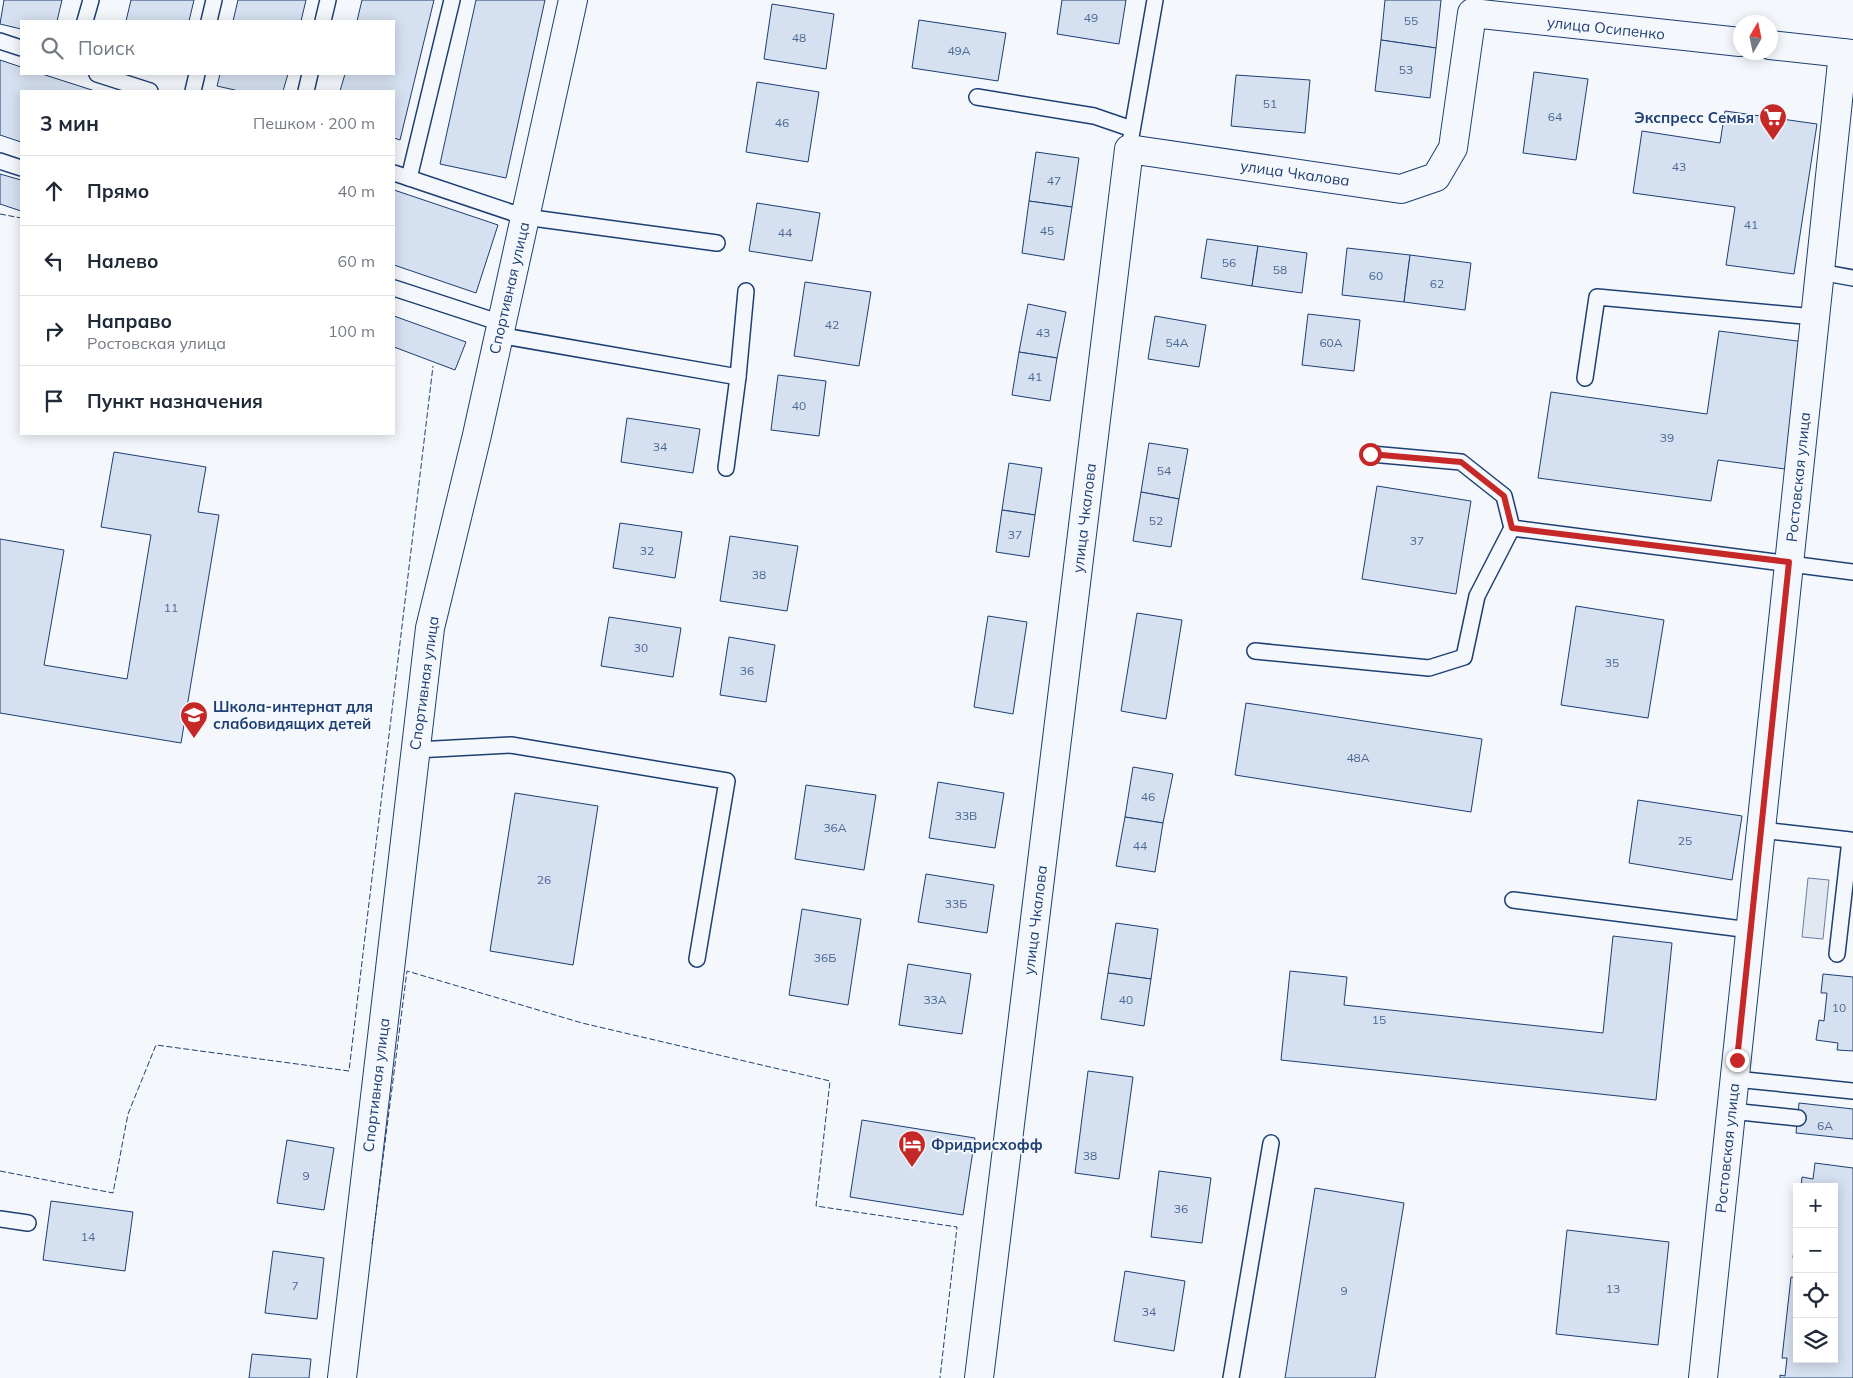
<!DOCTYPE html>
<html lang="ru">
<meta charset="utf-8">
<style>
body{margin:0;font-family:Mulish,sans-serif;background:#f6f6f7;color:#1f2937}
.controls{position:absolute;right:15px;bottom:15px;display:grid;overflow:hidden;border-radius:0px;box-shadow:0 2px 12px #0003}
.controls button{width:45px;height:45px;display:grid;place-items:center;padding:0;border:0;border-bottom:1px solid #e0e1e3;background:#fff;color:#1f2937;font:25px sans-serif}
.compass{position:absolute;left:1733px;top:15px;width:45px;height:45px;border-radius:50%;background:#fff;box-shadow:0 2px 12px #0003;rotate:9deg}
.stop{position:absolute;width:15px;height:15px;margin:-11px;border:4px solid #c62828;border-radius:50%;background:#fff}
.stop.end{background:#c62828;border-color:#fff;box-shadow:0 1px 5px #0008}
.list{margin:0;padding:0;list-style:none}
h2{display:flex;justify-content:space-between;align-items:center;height:65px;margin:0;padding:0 20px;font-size:21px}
h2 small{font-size:16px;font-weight:400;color:#747a83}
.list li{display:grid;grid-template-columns:32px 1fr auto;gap:15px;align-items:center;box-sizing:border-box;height:70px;padding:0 20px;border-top:1px solid #e0e1e3}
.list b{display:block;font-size:19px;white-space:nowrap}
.list p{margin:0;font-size:16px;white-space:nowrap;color:#747a83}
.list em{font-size:16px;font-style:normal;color:#747a83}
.icon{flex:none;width:28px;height:28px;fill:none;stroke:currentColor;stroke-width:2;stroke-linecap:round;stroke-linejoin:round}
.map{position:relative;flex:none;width:1853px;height:1378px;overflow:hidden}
.search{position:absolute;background:#fff;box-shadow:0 2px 12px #0003;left:20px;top:20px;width:375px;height:55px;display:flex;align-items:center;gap:12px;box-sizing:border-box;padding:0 18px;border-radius:0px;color:#747a83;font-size:19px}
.panel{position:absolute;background:#fff;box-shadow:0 2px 12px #0003;left:20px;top:90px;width:375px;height:345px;border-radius:0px}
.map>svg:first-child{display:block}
.parking{fill:#e3e8f0;stroke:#687fa3}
.building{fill:#d5e0f0;stroke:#1d3f73}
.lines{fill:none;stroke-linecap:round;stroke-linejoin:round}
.service-casing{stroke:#1d3f73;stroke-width:18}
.minor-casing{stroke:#1d3f73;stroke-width:30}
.tertiary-casing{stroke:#1d3f73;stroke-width:30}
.service{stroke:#f4f7fb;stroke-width:15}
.minor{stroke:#f4f7fb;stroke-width:28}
.tertiary{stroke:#f4f7fb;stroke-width:28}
.fence{stroke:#1d3f73;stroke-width:1;stroke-dasharray:6 2.5;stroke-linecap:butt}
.route{stroke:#c62828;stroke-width:6}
.labels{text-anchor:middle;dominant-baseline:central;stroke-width:4;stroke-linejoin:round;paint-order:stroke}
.number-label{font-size:12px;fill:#4b6792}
.street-label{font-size:15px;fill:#1d3f73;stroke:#f4f7fb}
.poi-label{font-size:15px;font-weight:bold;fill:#1d3f73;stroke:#f4f7fb;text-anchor:start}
</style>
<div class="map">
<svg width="1853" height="1378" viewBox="0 0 1853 1378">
<rect width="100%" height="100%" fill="#f4f7fb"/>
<path class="parking" d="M1808 878 1829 880 1823 939 1802 937Z"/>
<g class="building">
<path d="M4 0H62L57 21H21V29L0 24Z"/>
<path d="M131 0H194L189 21H126Z"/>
<path d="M238 0H306L301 21H233Z"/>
<path d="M362 0H434L400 140 394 138V91H340L345 74H394V21H357Z"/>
<path d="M476 0H545L506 178 440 164Z"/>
<path d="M1062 0H1126L1119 44 1057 34Z"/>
<path d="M1385 0H1441L1436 48 1381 40Z"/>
<path d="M772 4 834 14 826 69 764 59Z"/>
<path d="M919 20 1006 33 998 81 912 68Z"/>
<path d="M1381 40 1436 48 1430 98 1375 91Z"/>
<path d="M0 60 21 67V74H42L95 91H21V142L0 135Z"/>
<path d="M1534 72 1588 79 1576 160 1523 153Z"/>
<path d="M220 74H288L283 91H239L217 86Z"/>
<path d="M1236 75 1310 80 1305 133 1231 126Z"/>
<path d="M757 82 819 92 808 162 746 152Z"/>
<path d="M1725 111 1817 124 1794 274 1726 265 1735 207 1633 193 1642 131 1720 143Z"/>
<path d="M1036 152 1079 158 1072 207 1029 201Z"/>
<path d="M0 174 21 180V211L0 204Z"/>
<path d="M394 190 498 225 476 293 394 265Z"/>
<path d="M1029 201 1072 207 1064 260 1022 253Z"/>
<path d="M757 203 820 213 812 261 749 251Z"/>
<path d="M1207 239 1258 246 1252 286 1201 278Z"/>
<path d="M1258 246 1307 253 1302 293 1252 286Z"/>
<path d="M1347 248 1410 255 1404 302 1342 295Z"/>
<path d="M1410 255 1471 263 1465 310 1404 302Z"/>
<path d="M805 282 871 292 859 366 794 356Z"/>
<path d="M1028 304 1066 312 1057 358 1019 352Z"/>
<path d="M1308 314 1360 320 1354 371 1302 365Z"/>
<path d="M394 316 466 342 455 370 394 347Z"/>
<path d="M1155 316 1206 325 1199 367 1148 359Z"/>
<path d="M1719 331 1805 342 1785 469 1718 460 1711 501 1538 478 1551 392 1707 414Z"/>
<path d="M1019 352 1057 358 1050 401 1012 395Z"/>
<path d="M778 375 826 381 819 436 771 430Z"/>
<path d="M627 418 700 429 693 473 621 462Z"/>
<path d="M1149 443 1188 449 1179 499 1141 492Z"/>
<path d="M114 452 206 467 198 512 219 515 181 743 0 713V539L64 550 44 665 127 679 151 535 101 527Z"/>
<path d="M1009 463 1042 468 1035 515 1002 510Z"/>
<path d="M1377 486 1471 501 1456 594 1362 579Z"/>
<path d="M1141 492 1179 499 1171 547 1133 541Z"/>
<path d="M1002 510 1035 515 1029 557 996 552Z"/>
<path d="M620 523 682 532 675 578 613 568Z"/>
<path d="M730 536 798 546 787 611 720 601Z"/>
<path d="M1576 606 1664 620 1648 718 1561 705Z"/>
<path d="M1137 613 1182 620 1166 719 1121 711Z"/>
<path d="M988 616 1027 622 1013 714 974 707Z"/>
<path d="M609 617 681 628 673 677 601 666Z"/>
<path d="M729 637 775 645 766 702 720 695Z"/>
<path d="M1246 703 1482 739 1471 812 1235 775Z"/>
<path d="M1133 767 1173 774 1163 823 1125 817Z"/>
<path d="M938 782 1004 793 995 848 929 838Z"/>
<path d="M806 785 876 795 864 870 795 859Z"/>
<path d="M515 793 598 806 573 965 490 951Z"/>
<path d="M1638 800 1742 816 1732 880 1629 863Z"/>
<path d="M1125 817 1163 823 1155 872 1116 866Z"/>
<path d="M926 874 994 885 987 933 918 922Z"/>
<path d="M802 909 861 919 848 1005 789 995Z"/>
<path d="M1116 923 1158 929 1151 979 1108 973Z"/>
<path d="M1613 936 1672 943 1656 1100 1281 1060 1290 971 1347 977 1344 1005 1603 1033Z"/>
<path d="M908 964 971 974 962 1034 899 1025Z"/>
<path d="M1108 973 1151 979 1144 1026 1101 1019Z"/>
<path d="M1823 974 1853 977V1051L1837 1050 1838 1043 1816 1040 1819 1020 1824 1021 1827 993H1821Z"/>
<path d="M1088 1071 1133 1077 1119 1179 1075 1173Z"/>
<path d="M1799 1103 1853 1109V1139L1796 1133Z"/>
<path d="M862 1120 975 1138 963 1215 850 1197Z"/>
<path d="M287 1140 334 1148 324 1210 277 1203Z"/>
<path d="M1815 1163 1853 1168V1378H1780V1375L1785 1376 1787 1358H1782L1791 1277 1796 1278 1797 1268V1359H1834V1187H1801L1802 1177 1813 1179Z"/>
<path d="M1159 1171 1211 1178 1202 1243 1151 1237Z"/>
<path d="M1315 1188 1404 1203 1375 1378H1285Z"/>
<path d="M51 1201 133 1212 125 1271 43 1260Z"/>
<path d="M1797 1222V1259L1793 1258Z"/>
<path d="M1567 1230 1669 1242 1658 1345 1556 1334Z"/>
<path d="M273 1251 324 1258 317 1319 265 1313Z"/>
<path d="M1125 1271 1185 1281 1174 1351 1114 1341Z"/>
<path d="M252 1354 311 1359 309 1378H249Z"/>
</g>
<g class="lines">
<g class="service-casing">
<g id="service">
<path d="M85 21 91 0"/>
<path d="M209 21 214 0"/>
<path d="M323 21 328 0"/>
<path d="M0 41 21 48"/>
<path d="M97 74 150 91"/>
<path d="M193 91 197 74"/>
<path d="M306 91 310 74"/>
<path d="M977 97 1094 116 1132 129"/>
<path d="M1131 137 1155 0"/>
<path d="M0 161 21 168"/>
<path d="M394 173 525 217 717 243"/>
<path d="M409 178 452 0"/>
<path d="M1820 272 1853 278"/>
<path d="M394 288 501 323"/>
<path d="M498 335 738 377 746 291"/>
<path d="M1585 378 1597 297 1815 317"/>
<path d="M1371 454 1461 462 1504 496 1512 528 1853 572"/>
<path d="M726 468 738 377"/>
<path d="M1255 651 1429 668 1464 657 1477 596 1512 528"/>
<path d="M416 750 511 745 727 781 697 959"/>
<path d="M1761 830 1850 840 1837 954"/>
<path d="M1513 900 1750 930"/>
<path d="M1735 1079 1853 1091"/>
<path d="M1731 1111 1798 1118"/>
<path d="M0 1219 28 1223"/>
<path d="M1231 1378 1271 1143"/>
</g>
</g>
<g class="minor-casing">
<g id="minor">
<path d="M342 1378 430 628 477 435 573 0"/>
<path d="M1703 1378 1843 53"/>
</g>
</g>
<g class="tertiary-casing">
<g id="tertiary">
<path d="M1770 45 1853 54"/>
<path d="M979 1378 1129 149 1401 189 1436 177 1453 148 1472 13 1740 42"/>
</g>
</g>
<use href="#service" class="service"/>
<use href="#minor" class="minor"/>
<use href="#tertiary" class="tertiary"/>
<g class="fence">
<path d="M0 214 21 218"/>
<path d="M0 1171 113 1193 128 1114 156 1045 349 1071 433 366"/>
<path d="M372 1244 407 971 582 1023 830 1081 816 1206 957 1227 940 1378"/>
</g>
</g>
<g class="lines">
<path class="route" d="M1370 454 1461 462 1504 496 1512 528 1789 562 1737 1060"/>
</g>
<defs>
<g id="supermarket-pin" transform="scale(1.4375)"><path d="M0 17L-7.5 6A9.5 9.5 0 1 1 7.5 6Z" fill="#c62828" stroke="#f4f7fb"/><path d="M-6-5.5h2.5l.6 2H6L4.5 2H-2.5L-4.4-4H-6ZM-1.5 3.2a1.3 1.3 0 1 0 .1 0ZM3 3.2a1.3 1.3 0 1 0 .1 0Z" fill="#fff"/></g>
<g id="school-pin" transform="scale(1.4375)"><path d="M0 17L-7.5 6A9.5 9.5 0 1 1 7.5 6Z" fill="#c62828" stroke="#f4f7fb"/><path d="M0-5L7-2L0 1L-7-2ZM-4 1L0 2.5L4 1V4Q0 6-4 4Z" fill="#fff"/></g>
<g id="hotel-pin" transform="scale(1.4375)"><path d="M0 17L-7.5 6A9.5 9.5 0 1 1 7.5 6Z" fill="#c62828" stroke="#f4f7fb"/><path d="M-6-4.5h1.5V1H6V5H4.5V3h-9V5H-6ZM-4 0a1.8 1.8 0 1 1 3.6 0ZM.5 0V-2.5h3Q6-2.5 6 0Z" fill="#fff"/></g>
</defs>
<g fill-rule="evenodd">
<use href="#supermarket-pin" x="1773" y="117"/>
<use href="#school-pin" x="194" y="715"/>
<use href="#hotel-pin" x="912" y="1144"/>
</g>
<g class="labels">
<g class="number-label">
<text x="1091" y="17">49</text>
<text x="1411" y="20">55</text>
<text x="799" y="37">48</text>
<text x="959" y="50">49А</text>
<text x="1406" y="69">53</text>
<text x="1270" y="103">51</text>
<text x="1555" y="116">64</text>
<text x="782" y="122">46</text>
<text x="1679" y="166">43</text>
<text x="1054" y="180">47</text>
<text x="1751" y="224">41</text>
<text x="1047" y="230">45</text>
<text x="785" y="232">44</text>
<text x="1229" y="262">56</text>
<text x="1280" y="269">58</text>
<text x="1376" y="275">60</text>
<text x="1437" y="283">62</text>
<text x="832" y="324">42</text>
<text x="1043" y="332">43</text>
<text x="1177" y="342">54А</text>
<text x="1331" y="342">60А</text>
<text x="1035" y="376">41</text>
<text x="799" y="405">40</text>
<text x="1667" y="437">39</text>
<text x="660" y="446">34</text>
<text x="1164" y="470">54</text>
<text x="1156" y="520">52</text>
<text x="1015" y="534">37</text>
<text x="1417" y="540">37</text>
<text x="647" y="550">32</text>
<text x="759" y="574">38</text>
<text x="171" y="607">11</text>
<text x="641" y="647">30</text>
<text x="1612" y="662">35</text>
<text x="747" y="670">36</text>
<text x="1358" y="757">48А</text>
<text x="1148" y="796">46</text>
<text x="966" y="815">33В</text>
<text x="835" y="827">36А</text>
<text x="1685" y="840">25</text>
<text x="1140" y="845">44</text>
<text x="544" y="879">26</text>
<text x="956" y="903">33Б</text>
<text x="825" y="957">36Б</text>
<text x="935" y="999">33А</text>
<text x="1126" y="999">40</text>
<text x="1839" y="1007">10</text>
<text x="1379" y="1019">15</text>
<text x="1825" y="1125">6А</text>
<text x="1090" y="1155">38</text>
<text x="306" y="1175">9</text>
<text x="1181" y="1208">36</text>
<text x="88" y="1236">14</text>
<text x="295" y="1285">7</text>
<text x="1613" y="1288">13</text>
<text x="1344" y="1290">9</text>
<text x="1149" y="1311">34</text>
</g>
<g class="street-label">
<text transform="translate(1606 28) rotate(6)">улица Осипенко</text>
<text transform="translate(1295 173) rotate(8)">улица Чкалова</text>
<text transform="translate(509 288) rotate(-77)">Спортивная улица</text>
<text transform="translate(1798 477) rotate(-84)">Ростовская улица</text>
<text transform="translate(1084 518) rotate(-83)">улица Чкалова</text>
<text transform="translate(424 683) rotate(-82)">Спортивная улица</text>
<text transform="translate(1035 920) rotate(-83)">улица Чкалова</text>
<text transform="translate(376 1085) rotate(-83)">Спортивная улица</text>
<text transform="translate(1727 1148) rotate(-84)">Ростовская улица</text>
</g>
<g class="poi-label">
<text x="1754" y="117" text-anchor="end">Экспресс Семья</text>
<text x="213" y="706">Школа-интернат для<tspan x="213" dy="17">слабовидящих детей</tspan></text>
<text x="931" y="1144">Фридрисхофф</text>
</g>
</g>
</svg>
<div class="controls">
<button>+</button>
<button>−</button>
<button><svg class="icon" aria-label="locate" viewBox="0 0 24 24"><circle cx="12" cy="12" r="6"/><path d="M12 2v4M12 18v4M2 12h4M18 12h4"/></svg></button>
<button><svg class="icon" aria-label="layers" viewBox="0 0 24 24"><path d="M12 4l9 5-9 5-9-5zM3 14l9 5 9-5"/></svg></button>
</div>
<svg class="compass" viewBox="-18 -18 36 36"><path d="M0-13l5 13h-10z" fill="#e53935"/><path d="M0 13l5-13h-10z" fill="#747a83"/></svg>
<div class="stop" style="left:1370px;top:454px"></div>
<div class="stop end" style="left:1737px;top:1060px"></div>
<div class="search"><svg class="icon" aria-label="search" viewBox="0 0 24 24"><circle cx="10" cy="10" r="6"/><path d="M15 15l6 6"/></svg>Поиск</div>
<section class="panel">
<h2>3 мин<small>Пешком · 200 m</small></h2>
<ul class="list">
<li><svg class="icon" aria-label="ahead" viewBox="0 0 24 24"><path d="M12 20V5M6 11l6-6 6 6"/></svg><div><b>Прямо</b></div><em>40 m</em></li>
<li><svg class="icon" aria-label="left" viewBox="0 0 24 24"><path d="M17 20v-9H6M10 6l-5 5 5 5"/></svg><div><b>Налево</b></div><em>60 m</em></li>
<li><svg class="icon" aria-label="right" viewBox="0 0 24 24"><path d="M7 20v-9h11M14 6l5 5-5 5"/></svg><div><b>Направо</b><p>Ростовская улица</p></div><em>100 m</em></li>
<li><svg class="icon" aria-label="arrive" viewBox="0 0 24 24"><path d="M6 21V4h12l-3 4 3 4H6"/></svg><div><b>Пункт назначения</b></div></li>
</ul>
</section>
</div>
